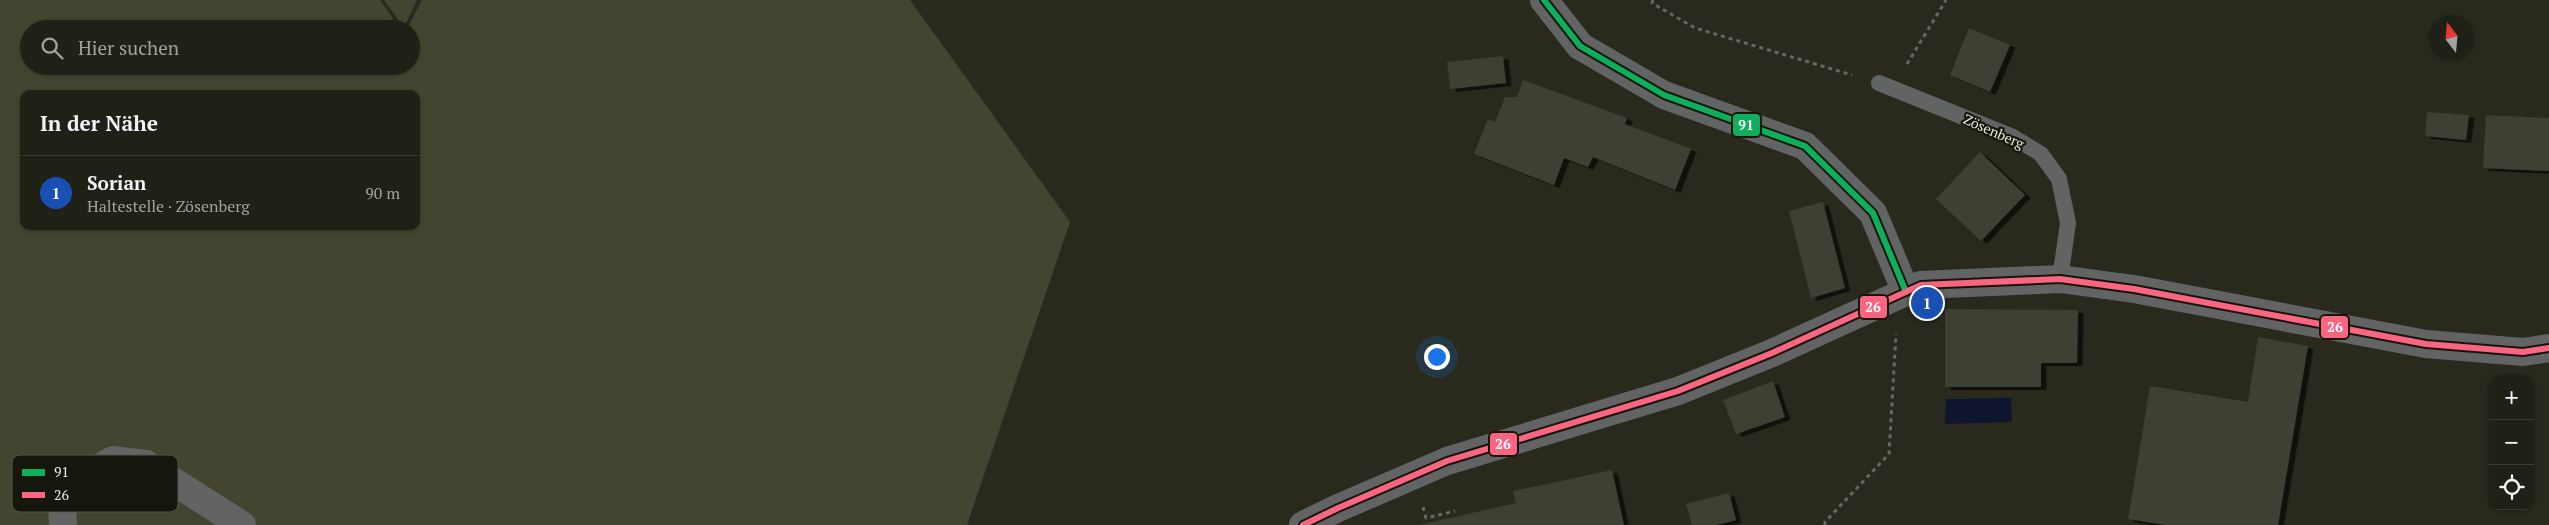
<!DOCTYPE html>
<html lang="de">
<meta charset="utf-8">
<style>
body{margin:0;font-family:"PT Serif",serif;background:#27281f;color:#f1f3f6}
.controls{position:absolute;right:15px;bottom:15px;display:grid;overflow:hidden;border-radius:10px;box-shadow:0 1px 4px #0004}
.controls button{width:45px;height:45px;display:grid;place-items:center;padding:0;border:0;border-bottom:1px solid #3c3e35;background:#1f2016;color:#f1f3f6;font:25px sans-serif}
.compass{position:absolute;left:2429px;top:15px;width:45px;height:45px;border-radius:50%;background:#1f2016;box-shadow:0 1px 4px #0004;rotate:344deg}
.you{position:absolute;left:1436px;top:356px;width:18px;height:18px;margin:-12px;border:4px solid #fff;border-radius:50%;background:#1a73e8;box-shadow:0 0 0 8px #1a73e833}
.badge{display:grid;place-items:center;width:32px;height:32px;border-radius:50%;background:#d93025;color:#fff;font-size:16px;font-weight:700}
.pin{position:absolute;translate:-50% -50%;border:2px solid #fff;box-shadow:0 1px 5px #0006}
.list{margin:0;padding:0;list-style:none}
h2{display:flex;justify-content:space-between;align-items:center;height:65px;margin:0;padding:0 20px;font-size:21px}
h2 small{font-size:16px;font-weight:400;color:#a1a3a1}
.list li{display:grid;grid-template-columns:32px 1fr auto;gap:15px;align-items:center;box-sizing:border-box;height:75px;padding:0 20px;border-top:1px solid #3c3e35}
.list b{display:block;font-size:19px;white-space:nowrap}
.list p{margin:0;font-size:16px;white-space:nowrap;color:#a1a3a1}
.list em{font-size:16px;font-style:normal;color:#a1a3a1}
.icon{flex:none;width:28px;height:28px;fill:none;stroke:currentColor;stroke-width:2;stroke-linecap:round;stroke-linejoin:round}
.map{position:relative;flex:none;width:2549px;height:525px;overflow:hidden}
.search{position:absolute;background:#1f2016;box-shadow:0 1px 4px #0004;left:20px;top:20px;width:400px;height:55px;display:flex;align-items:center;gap:12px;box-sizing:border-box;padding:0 18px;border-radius:28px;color:#a1a3a1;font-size:19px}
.panel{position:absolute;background:#1f2016;box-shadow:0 1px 4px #0004;left:20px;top:90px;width:400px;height:140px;border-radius:10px}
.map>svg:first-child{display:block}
.green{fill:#434530;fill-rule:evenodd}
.water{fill:#0e152d}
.building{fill:#3e3f32;filter:url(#shadow)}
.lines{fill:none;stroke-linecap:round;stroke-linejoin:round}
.path{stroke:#666866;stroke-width:3;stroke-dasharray:4 4;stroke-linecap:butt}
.service{stroke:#626464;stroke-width:16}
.minor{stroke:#626464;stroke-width:28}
.bus-1-casing{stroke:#15160c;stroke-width:10}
.bus-2-casing{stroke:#15160c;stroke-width:10}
.bus-1{stroke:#0daf5c;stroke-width:6}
.bus-2{stroke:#fa6682;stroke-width:6}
.labels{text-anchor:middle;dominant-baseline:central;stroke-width:4.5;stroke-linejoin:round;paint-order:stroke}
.street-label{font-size:14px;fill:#eaecdd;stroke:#15160c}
.key{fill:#15160c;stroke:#55564b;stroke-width:1}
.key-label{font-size:14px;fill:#eaecdd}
.line-badge{stroke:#15160c;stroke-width:2}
.badge-label{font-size:14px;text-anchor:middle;font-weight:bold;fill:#fff}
</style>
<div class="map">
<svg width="2549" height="525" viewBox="0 0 2549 525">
<defs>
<filter id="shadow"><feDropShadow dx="5.5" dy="3" stdDeviation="0" flood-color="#0009"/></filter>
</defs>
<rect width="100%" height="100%" fill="#292a1d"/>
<g class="green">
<path d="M0 0H380L400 29H29V66H411V29H407L422 0H910L1070 222 967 525H0ZM24 94H416V226H24Z"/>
<path d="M384 0H417L404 28Z"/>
</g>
<path class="water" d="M2011 398 2012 422 1945 424 1946 399Z"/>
<g class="building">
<path d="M1969 28 2010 45 1990 92 1950 75Z"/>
<path d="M1503 56 1506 83 1450 89 1447 62Z"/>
<path d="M1523 80 1627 118 1625 124 1691 149 1675 190 1593 157 1588 167 1564 158 1554 185 1474 154 1488 119 1495 122 1505 97H1517Z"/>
<path d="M2427 112 2469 115 2466 140 2425 136Z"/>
<path d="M2486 115 2549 118V171L2483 168Z"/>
<path d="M1980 152 2025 195 1981 241 1936 199Z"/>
<path d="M1823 202 1845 288 1811 298 1789 211Z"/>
<path d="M1945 309 2078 310 2077 363H2041V387H1945Z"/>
<path d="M2258 337 2308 346 2278 525H2165L2128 519 2150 386 2248 402Z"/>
<path d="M1773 381 1785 417 1736 434 1723 400Z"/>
<path d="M1612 470 1624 525H1419L1516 503 1513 491Z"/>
<path d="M1729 493 1736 520 1716 525H1692L1686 504Z"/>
</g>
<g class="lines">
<g class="path">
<path d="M1653 0 1652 3 1695 28 1852 75"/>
<path d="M1907 64 1946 0"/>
<path d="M1423 507 1426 518 1455 511"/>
<path d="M1825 525V522L1889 454 1896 334"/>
</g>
<path class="service" d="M1879 83 2013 137 2041 154 2059 179 2068 223 2060 279"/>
<g class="minor">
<path d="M1544 0 1580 46 1664 95 1805 146 1873 213 1906 292"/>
<path d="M63 525 62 505 80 479 113 460 146 464 242 525"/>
<path d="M1303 525 1338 508 1447 461 1678 391 1772 353 1921 285 2060 279 2134 289 2426 344 2523 352 2549 348"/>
</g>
<g class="bus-1-casing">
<path id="bus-1" d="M1544 0 1580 46 1664 95 1805 146 1873 213 1906 292"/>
</g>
<g class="bus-2-casing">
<path id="bus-2" d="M1303 525 1338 508 1447 461 1678 391 1772 353 1921 285 2060 279 2134 289 2426 344 2523 352 2549 348"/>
</g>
<use href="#bus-1" class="bus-1"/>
<use href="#bus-2" class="bus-2"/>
</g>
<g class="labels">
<g class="street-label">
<text transform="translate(1994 131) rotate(24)">Zösenberg</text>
</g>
</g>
<rect x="12" y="455" width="166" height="57" rx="8" class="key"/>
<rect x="22" y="469" width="23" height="7" fill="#0daf5c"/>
<rect x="22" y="492" width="23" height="6" fill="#fa6682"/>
<g class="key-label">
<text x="54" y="477">91</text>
<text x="54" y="500">26</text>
</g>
<g class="line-badge">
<rect x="1732" y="113" width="29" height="24" rx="5" fill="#0daf5c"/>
<rect x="1859" y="295" width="29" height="24" rx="5" fill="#fa6682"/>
<rect x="2320" y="315" width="29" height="24" rx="5" fill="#fa6682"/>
<rect x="1489" y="432" width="29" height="24" rx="5" fill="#fa6682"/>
</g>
<g class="badge-label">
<text x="1746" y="130">91</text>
<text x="1873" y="312">26</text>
<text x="2335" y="332">26</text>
<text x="1503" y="449">26</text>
</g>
</svg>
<div class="controls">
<button>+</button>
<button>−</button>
<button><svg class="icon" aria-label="locate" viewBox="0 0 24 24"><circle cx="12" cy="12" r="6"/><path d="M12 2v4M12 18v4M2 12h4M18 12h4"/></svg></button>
</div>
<svg class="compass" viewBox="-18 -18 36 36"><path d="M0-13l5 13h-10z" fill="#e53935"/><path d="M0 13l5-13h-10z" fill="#a1a3a1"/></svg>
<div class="you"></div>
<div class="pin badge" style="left:1927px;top:303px;background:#1a4fb4">1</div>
<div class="search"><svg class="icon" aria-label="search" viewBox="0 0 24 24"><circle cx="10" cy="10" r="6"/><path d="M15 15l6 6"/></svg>Hier suchen</div>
<section class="panel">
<h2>In der Nähe<small></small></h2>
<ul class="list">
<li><span class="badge" style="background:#1a4fb4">1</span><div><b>Sorian</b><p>Haltestelle · Zösenberg</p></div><em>90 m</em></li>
</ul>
</section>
</div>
